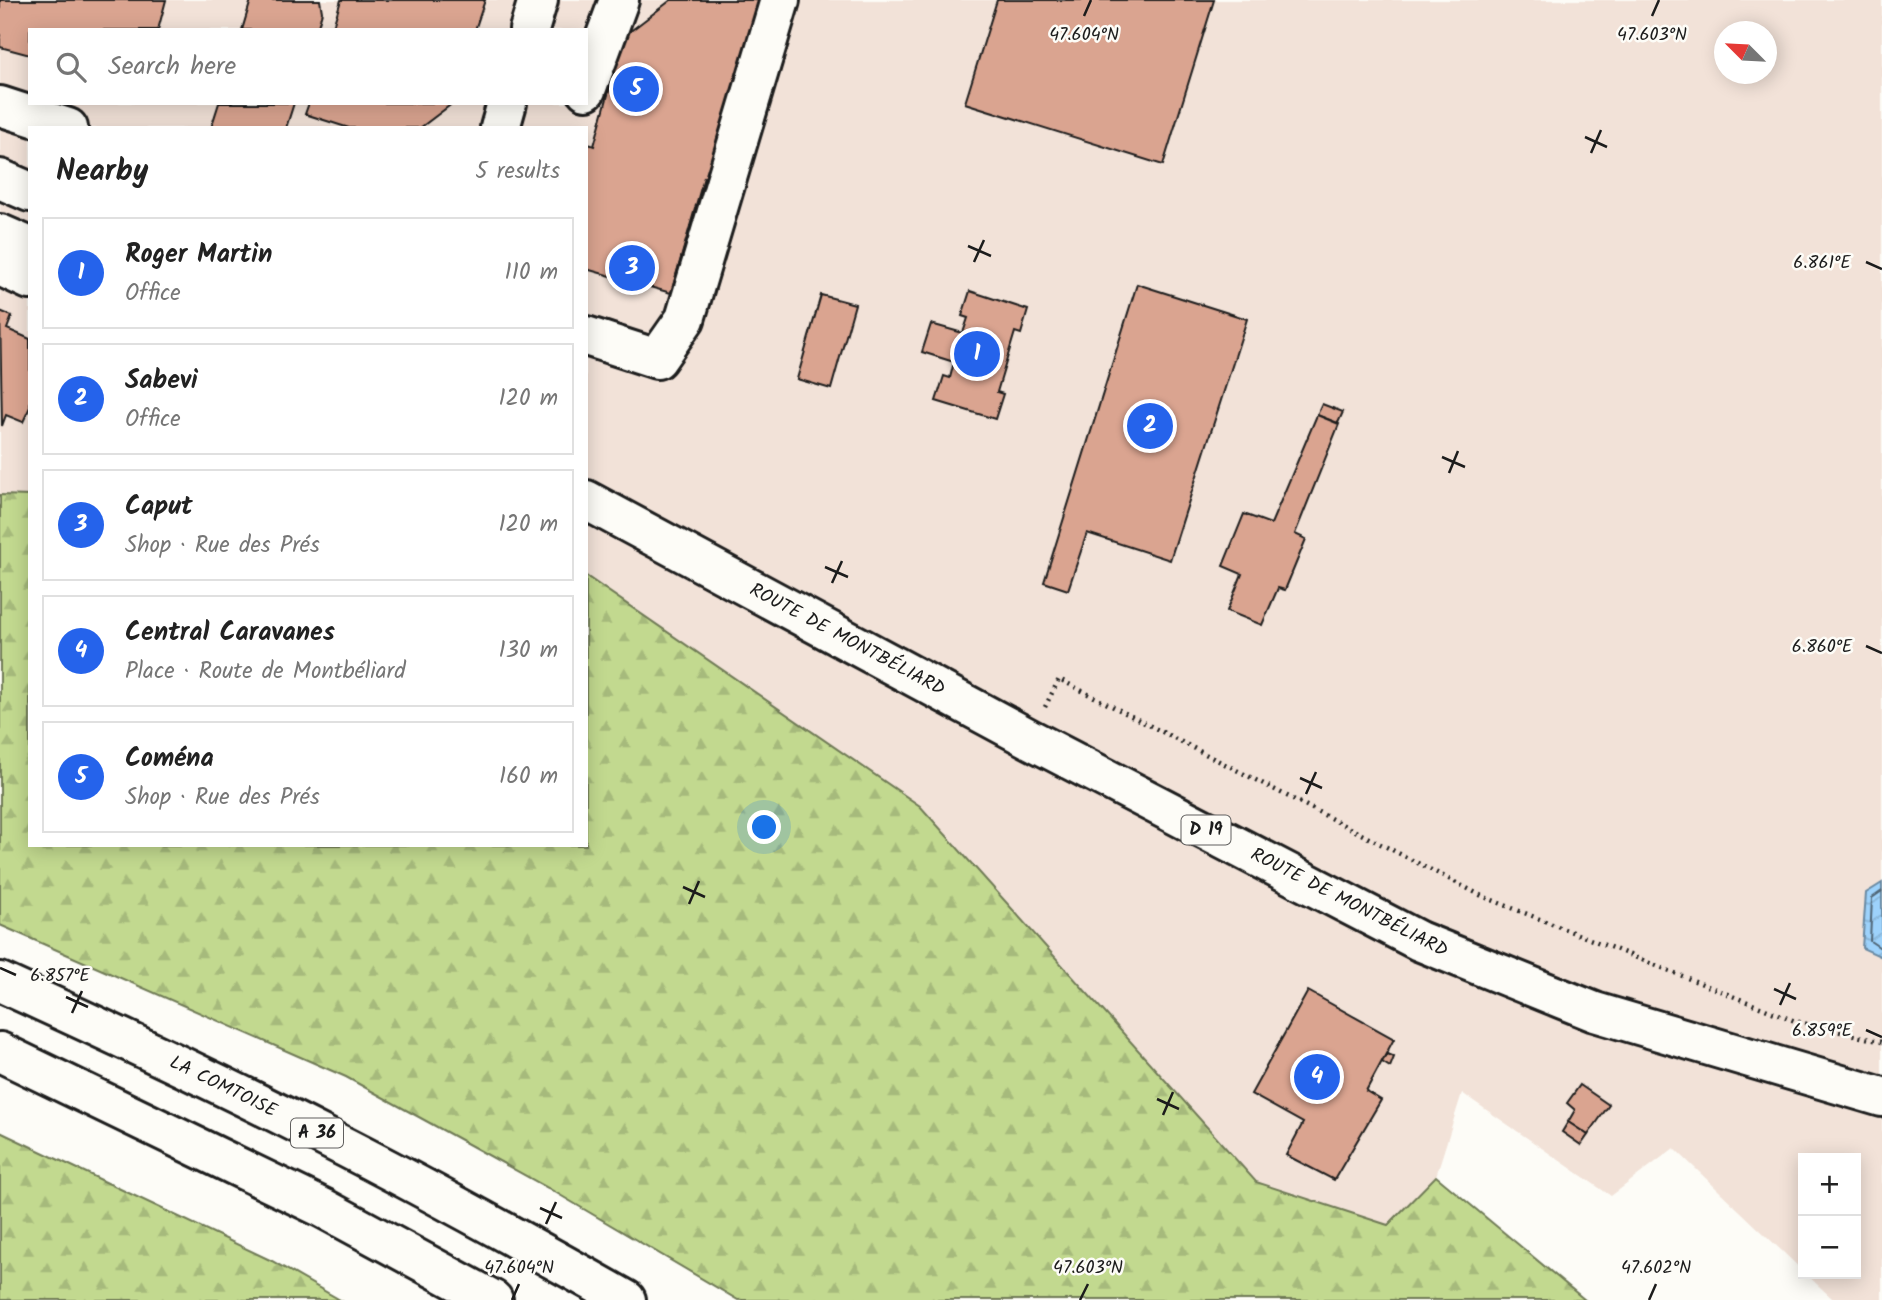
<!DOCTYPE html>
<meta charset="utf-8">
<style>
body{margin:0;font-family:Kalam,sans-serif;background:#f6f6f6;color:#222}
.controls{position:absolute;right:21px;bottom:21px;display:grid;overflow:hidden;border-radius:0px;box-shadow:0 4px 18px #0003}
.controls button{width:63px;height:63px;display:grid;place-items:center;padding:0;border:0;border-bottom:2px solid #e0e0e0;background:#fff;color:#222;font:35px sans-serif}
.compass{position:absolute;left:1714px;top:21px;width:63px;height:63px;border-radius:50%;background:#fff;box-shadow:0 4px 18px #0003;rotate:294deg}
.you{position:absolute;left:765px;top:828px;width:24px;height:24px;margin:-18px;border:5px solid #fff;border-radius:50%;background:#1a73e8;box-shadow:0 0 0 10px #1a73e833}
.badge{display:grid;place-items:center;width:46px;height:46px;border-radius:50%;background:#2563eb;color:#fff;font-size:23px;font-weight:700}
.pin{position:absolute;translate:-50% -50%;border:4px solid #fff;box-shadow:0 2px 7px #0006}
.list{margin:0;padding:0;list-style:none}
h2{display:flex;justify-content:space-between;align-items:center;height:91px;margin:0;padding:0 28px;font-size:30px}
h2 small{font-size:23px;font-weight:400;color:#767676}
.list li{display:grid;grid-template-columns:46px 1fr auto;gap:21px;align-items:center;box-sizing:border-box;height:112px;margin:0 14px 14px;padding:0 14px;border:2px solid #e0e0e0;border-radius:0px}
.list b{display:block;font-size:26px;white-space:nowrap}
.list p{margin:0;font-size:23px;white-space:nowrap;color:#767676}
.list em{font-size:23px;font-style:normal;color:#767676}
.icon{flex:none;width:38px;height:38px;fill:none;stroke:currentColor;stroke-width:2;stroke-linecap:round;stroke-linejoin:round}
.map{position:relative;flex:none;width:1882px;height:1300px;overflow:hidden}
.search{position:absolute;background:#fff;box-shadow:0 4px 18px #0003;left:28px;top:28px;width:560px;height:77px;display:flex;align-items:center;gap:18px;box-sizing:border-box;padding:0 24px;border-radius:0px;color:#767676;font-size:26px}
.panel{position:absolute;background:#fff;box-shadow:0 4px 18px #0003;left:28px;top:126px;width:560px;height:721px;border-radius:0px}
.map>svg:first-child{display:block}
.built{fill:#f2e2d8;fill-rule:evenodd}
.forest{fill:url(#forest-firs);stroke:#6f7a56;stroke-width:2}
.water{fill:url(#water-waves);stroke:#6989a2;stroke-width:2}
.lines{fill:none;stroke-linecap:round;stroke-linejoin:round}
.shore{stroke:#506575;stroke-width:2}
.building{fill:#daa490;stroke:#1c1c1c;stroke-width:2}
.minor-casing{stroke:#1c1c1c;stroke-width:44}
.major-casing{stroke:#1c1c1c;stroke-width:44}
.highway-casing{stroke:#1c1c1c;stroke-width:44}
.path{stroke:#1c1c1c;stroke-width:4.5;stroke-dasharray:2 5;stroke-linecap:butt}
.minor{stroke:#fdfcf7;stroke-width:38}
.major{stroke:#fdfcf7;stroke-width:38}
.highway{stroke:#fdfcf7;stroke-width:38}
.ticks{fill:none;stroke:#1c1c1c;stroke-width:2.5}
.labels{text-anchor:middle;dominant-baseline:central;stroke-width:5;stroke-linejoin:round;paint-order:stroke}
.shield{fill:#fdfcf7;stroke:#605f5e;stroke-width:2}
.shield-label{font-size:18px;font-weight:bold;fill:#1c1c1c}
.street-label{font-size:19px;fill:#1c1c1c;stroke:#fdfcf7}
.ticks-label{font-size:18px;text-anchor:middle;fill:#1c1c1c;stroke:#fdfcf7;stroke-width:5;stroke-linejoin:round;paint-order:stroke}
</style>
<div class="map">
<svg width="1882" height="1300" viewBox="0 0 1882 1300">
<defs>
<pattern id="forest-firs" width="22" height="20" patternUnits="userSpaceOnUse" patternTransform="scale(1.75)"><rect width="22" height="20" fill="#c2d98f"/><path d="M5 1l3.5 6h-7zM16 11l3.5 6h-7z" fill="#a6ba7b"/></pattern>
<pattern id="water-waves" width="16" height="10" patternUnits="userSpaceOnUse" patternTransform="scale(1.75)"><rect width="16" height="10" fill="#9dd2fb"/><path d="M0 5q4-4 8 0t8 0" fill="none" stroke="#87b4d7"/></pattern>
</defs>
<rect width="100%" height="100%" fill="#fdfcf7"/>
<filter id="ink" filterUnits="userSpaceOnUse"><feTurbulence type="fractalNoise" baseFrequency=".0143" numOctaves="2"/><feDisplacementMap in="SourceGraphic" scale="14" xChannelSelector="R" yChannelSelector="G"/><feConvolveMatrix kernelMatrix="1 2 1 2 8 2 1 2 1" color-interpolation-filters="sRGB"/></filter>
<g filter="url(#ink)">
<path class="built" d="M0 0H1882V1300H1834L1806 1274H1856V1158H1803V1271L1674 1148 1611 1196 1462 1093 1436 1176 1388 1225 1256 1182 920 806 586 576V128H30V496L0 495ZM30 30H586V103H30ZM1724 32H1766V74H1724Z"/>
<g class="forest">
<path d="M0 495 30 496V845H586V576L920 806 1256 1182 1388 1225 1436 1176 1585 1300H738L548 1188 346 1077 0 925Z"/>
<path d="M0 1132 272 1261 340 1300H0Z"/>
</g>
<path class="water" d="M1882 883V957L1862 948 1866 893Z"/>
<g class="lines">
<path class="shore" d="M1882 891 1872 898 1870 941 1882 949"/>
</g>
<g class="building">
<path d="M0 0H166L158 30H30V55L0 47Z"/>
<path d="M251 0H320L322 12 317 30H242Z"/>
<path d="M341 0H485L475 30H332Z"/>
<path d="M671 0H769L718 181 704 177 671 293 586 269V143L594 146 624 36Z"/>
<path d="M997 0H1214L1163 165 965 103Z"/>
<path d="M219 103H294L286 128H211Z"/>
<path d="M309 103H453L420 128H349L305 114Z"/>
<path d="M1137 284 1247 319 1170 560 1087 533 1068 590 1044 582Z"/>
<path d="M970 291 1028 310 1021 334 1015 332 997 392 1003 394 995 419 936 401 944 376 950 378 954 362 922 352 931 324 963 333 968 318 962 316Z"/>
<path d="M821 295 855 304 831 389 797 379Z"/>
<path d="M0 311 12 316 7 329 30 339V407L23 422 6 415 2 426Z"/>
<path d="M1322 404 1343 412 1338 423 1317 415Z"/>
<path d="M1317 415 1339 424 1295 534 1306 539 1285 590 1278 588 1262 625 1227 611 1242 574 1223 566 1244 514 1271 524Z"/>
<path d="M1308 991 1394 1039 1366 1091 1381 1100 1334 1180 1286 1155 1303 1123 1251 1094Z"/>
<path d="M1387 1054 1394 1057 1390 1067 1382 1062Z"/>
<path d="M1580 1085 1609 1105 1588 1135 1568 1122 1575 1110 1567 1103Z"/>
<path d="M1568 1122 1588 1135 1581 1145 1562 1132Z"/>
</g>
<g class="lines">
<g class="minor-casing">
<g id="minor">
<path d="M529 30 538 0"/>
<path d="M586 90 619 0"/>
<path d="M0 106 68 128"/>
<path d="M500 128 507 103"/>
<path d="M0 179 30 192"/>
<path d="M586 336 657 359 685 319 780 0"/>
</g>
</g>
<g class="major-casing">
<g id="major">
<path d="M0 234 30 247"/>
<path d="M0 266 30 280"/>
<path d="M586 500 1030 739 1419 941 1595 1012 1882 1097"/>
</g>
</g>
<g class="highway-casing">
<g id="highway">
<path d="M0 982C110 1032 219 1083 327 1138 428 1189 527 1244 626 1300"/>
<path d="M0 1052 323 1208 493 1300"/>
</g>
</g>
<path class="path" d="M1045 707 1059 679 1482 896 1795 1021 1882 1042"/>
<use href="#minor" class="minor"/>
<use href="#major" class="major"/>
<use href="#highway" class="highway"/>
</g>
</g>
<path class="ticks" d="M1084 16 1091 0M1652 16 1659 0M1585 137 1607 147M1591 153 1601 130M968 246 991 256M974 262 984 240M1866 262 1882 269M1442 457 1465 467M1449 473 1458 451M825 567 848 577M832 583 842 561M1866 646 1882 653M1300 778 1322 788M1306 794 1316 772M683 887 705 897M689 904 699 881M0 968 16 975M1774 989 1796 999M66 997 88 1007M1780 1005 1790 983M72 1013 82 991M1866 1030 1882 1037M1157 1099 1179 1109M1163 1115 1173 1092M540 1208 562 1218M546 1224 556 1202M512 1300 519 1284M1080 1300 1088 1284M1649 1300 1656 1284"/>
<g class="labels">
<g class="shield">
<rect x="1181.5" y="815.5" width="49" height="29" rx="5"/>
<rect x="291" y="1118.5" width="52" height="29" rx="5"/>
</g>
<g class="shield-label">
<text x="1206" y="830">D 19</text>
<text x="317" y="1133">A 36</text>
</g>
<g class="street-label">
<text transform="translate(847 640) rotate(28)">ROUTE DE MONTBÉLIARD</text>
<text transform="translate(1349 903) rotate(27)">ROUTE DE MONTBÉLIARD</text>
<text transform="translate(223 1087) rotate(26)">LA COMTOISE</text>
</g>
</g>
<g class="ticks-label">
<text x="1084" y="40">47.604°N</text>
<text x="1652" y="40">47.603°N</text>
<text x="1822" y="268">6.861°E</text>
<text x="1822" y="652">6.860°E</text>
<text x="60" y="981">6.857°E</text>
<text x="1822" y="1036">6.859°E</text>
<text x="519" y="1273">47.604°N</text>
<text x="1088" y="1273">47.603°N</text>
<text x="1656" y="1273">47.602°N</text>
</g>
</svg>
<div class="controls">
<button>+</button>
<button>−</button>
</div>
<svg class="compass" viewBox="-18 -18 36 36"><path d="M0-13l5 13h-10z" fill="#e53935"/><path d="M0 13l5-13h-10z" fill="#767676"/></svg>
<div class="you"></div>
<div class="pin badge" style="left:977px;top:354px">1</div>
<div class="pin badge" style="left:1150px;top:426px">2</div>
<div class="pin badge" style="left:632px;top:268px">3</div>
<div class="pin badge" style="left:1317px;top:1077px">4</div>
<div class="pin badge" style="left:636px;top:89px">5</div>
<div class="search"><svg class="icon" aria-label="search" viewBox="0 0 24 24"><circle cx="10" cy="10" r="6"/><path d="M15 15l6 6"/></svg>Search here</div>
<section class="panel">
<h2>Nearby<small>5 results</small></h2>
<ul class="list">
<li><span class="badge">1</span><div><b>Roger Martin</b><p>Office</p></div><em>110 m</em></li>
<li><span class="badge">2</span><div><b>Sabevi</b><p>Office</p></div><em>120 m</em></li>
<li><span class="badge">3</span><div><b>Caput</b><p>Shop · Rue des Prés</p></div><em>120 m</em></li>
<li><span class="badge">4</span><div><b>Central Caravanes</b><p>Place · Route de Montbéliard</p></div><em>130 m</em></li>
<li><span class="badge">5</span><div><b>Coména</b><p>Shop · Rue des Prés</p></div><em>160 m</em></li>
</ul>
</section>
</div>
